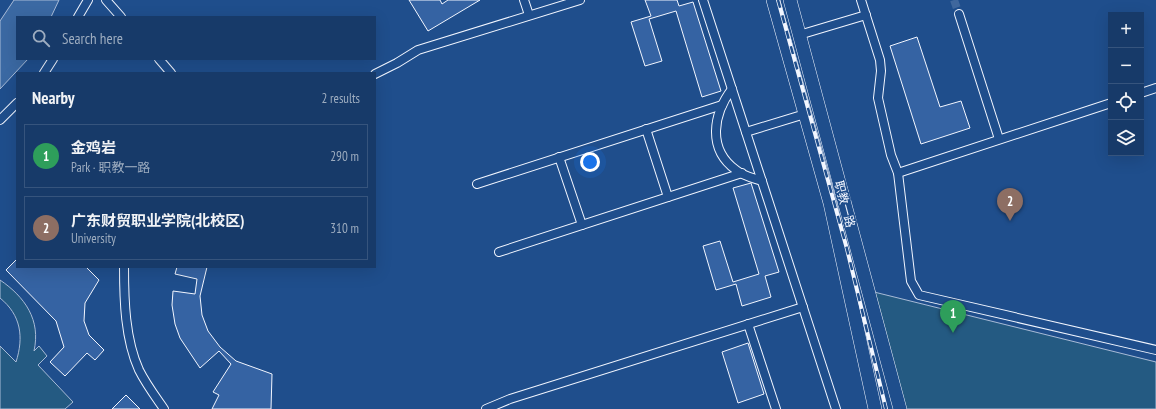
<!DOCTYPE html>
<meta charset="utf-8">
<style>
body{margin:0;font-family:"PT Sans Narrow","Noto Sans SC",sans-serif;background:#20416f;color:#f1f3f6}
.controls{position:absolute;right:12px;top:12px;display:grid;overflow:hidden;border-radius:0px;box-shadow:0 4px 16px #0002}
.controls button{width:36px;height:36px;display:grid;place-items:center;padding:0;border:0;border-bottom:1px solid #36547d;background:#173a69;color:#f1f3f6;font:20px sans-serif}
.you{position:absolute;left:590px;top:162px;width:14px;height:14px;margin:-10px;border:3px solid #fff;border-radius:50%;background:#1a73e8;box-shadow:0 0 0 6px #1a73e833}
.badge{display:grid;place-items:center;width:26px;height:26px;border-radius:50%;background:#e69b98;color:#fff;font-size:13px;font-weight:700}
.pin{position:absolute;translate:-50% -33px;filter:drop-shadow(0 1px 2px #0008)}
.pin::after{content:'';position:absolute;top:21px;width:14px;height:12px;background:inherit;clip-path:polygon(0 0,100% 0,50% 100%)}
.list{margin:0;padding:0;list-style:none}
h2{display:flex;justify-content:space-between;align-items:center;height:52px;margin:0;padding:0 16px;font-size:17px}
h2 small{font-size:13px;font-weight:400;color:#9eadc0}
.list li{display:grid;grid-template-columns:26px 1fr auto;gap:12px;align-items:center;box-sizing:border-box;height:64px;margin:0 8px 8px;padding:0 8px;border:1px solid #36547d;border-radius:0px}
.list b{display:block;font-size:15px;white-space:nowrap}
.list p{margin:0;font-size:13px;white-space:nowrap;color:#9eadc0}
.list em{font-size:13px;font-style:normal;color:#9eadc0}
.icon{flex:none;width:22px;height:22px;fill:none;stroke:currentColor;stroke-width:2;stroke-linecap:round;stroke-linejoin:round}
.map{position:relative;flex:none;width:1156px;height:409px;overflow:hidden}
.search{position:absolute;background:#173a69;box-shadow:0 4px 16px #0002;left:16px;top:16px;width:360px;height:44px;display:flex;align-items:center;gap:10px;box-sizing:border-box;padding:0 14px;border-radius:0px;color:#9eadc0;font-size:15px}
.panel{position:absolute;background:#173a69;box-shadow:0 4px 16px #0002;left:16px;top:72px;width:360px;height:196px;border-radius:0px}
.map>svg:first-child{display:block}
.green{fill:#245a82;stroke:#a8bbd7}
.water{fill:#3b69a3;stroke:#a8bbd7}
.building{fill:#3563a3;stroke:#f2f6ff}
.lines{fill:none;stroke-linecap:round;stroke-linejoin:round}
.street-tunnel{stroke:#3f679d;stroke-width:8;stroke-dasharray:8 4;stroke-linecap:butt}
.street-casing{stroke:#f2f6ff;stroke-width:10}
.primary-casing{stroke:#f2f6ff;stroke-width:14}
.street{stroke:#1f4e8c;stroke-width:8}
.primary{stroke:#1f4e8c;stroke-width:13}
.rail-casing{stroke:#f2f6ff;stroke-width:4}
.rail{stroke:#1f4e8c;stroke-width:2.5;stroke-dasharray:8;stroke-linecap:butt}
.labels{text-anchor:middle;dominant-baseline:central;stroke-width:3;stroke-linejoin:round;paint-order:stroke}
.street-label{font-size:12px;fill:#f2f6ff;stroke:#1f4e8c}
</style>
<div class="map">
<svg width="1156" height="409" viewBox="0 0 1156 409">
<rect width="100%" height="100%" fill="#1f4e8c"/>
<g class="green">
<path d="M0 280C25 297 41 320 34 351L39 346 47 356 38 365 73 402 65 409H0V346L16 362C24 337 21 315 0 298Z"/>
<path d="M866 290 1156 362V409H894Z"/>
</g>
<path class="water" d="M14 0H59L51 17H17V59H28L0 89V21Z"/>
<g class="building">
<path d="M409 0H440L442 4 448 0H480L428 31Z"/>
<path d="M645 0H677L679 6 693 2 721 91 702 97 676 11 649 19 662 61 645 66 631 22 651 16Z"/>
<path d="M917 37 940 107 961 101 970 128 921 144 890 46Z"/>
<path d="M751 183 779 272 765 276 771 297 742 306 736 284 716 290 703 246 720 241 733 282 759 274 733 188Z"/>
<path d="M17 259V267H86L99 280 85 303 84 321 89 335 104 350 95 360 87 353 65 376 50 362 64 347 56 321 6 270Z"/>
<path d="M177 267H207L200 296 202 315 208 331 220 347 236 361 272 374 271 409H212L219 395 213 392 231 364 219 351 200 368 180 338 175 324 172 305 173 291 195 294 197 279 175 274Z"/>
<path d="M748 343 764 394 738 403 722 352Z"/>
<path d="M126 395 140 409H112Z"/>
</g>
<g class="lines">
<path class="street-tunnel" d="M954 0 959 14"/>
<g class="street-casing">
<g id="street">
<path d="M106 0 121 17"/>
<path d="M524 0 529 15"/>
<path d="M703 0 836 409"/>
<path d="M861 0 880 60 881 71 878 98 891 155 898 173 911 281 919 295 1156 350"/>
<path d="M959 14 999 139"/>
<path d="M78 17 88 0"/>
<path d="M799 35 866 15"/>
<path d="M159 59 171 73"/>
<path d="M44 73 53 59"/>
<path d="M375 74 397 63 418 50 580 0"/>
<path d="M732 89C713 114 707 149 736 170 743 176 753 178 762 181"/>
<path d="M1141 93 1156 88"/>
<path d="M0 120 17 103"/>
<path d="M646 129 668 197"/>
<path d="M746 132 805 114"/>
<path d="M559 157 582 225"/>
<path d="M898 173 1111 103"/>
<path d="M477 184 722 105"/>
<path d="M499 252 742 173"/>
<path d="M124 267C124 300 125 339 139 370 146 384 155 396 164 409"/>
<path d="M748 324 776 409"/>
<path d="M486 409 510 399 803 307"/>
</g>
</g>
<g class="primary-casing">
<g id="primary">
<path d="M773 0 830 203 875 409"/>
<path d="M790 0 900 409"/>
</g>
</g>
<use href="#street" class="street"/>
<use href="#primary" class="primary"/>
<g class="rail-casing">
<path id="rail" d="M778 0 847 249 886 409"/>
</g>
<use href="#rail" class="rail"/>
</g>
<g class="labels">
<g class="street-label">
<text transform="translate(845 204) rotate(75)">职教一路</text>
</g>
</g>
</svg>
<div class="controls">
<button>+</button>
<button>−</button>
<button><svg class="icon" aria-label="locate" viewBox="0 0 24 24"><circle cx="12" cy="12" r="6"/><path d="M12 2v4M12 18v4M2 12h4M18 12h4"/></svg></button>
<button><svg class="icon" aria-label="layers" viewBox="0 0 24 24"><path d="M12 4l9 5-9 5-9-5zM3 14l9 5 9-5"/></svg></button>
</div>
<div class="you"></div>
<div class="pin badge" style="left:953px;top:333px;background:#2e9e5b">1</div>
<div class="pin badge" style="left:1010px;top:221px;background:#8d6e63">2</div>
<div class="search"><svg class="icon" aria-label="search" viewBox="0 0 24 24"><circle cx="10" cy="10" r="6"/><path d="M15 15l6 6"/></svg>Search here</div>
<section class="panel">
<h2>Nearby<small>2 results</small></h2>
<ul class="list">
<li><span class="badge" style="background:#2e9e5b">1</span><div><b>金鸡岩</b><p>Park · 职教一路</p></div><em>290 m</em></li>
<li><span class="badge" style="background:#8d6e63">2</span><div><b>广东财贸职业学院(北校区)</b><p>University</p></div><em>310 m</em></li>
</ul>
</section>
</div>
